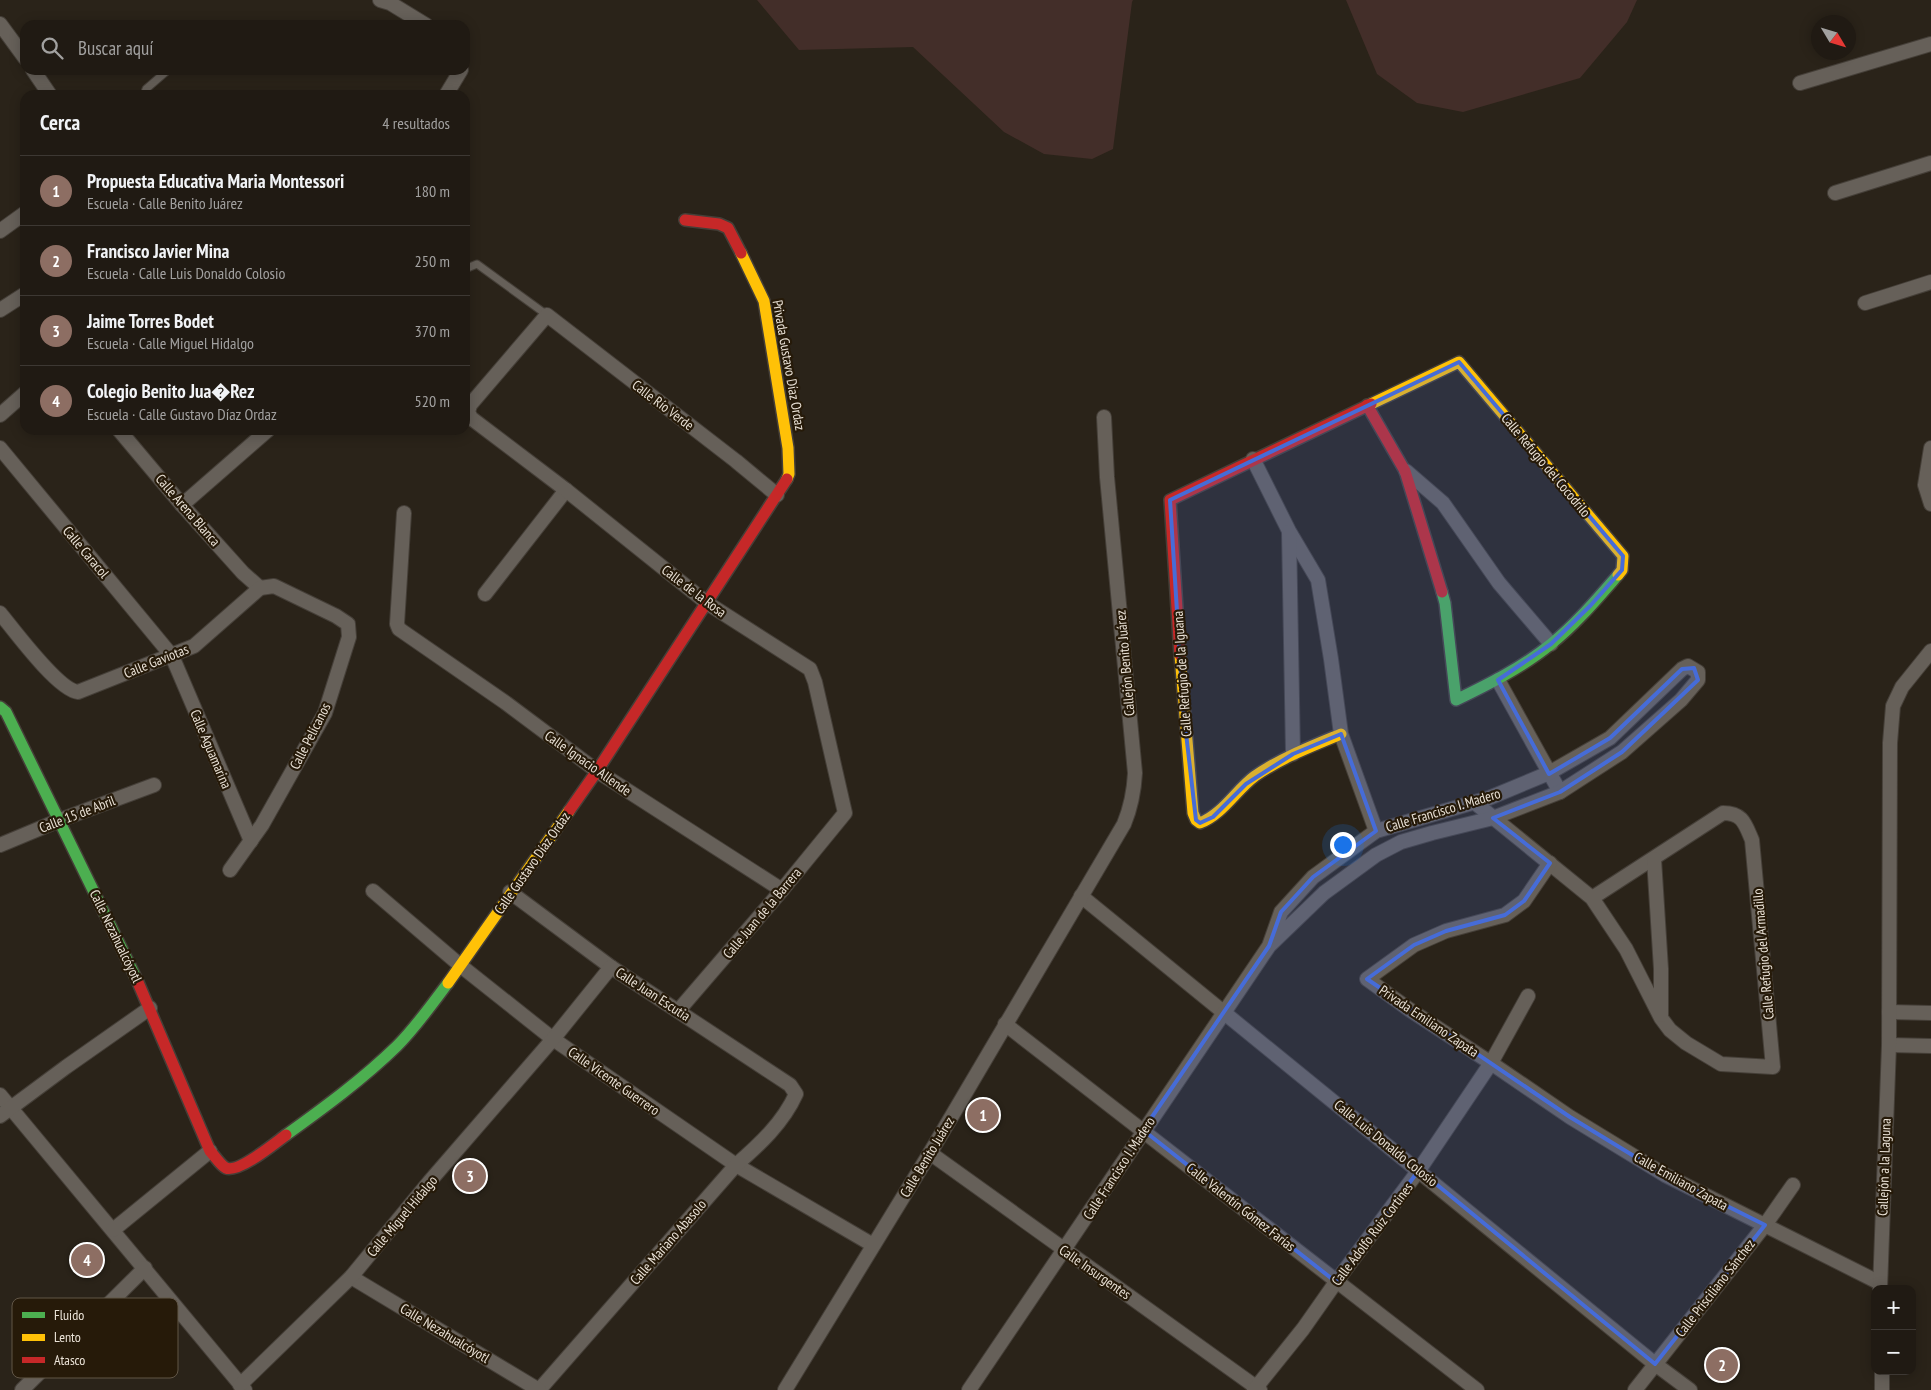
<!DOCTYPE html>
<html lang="es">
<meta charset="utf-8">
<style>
body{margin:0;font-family:"PT Sans Narrow",sans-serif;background:#2d2721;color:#f1f3f6}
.controls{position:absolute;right:15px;bottom:15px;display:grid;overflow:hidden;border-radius:10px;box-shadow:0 2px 12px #0003}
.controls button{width:45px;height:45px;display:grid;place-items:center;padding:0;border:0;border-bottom:1px solid #3d3833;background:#201a13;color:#f1f3f6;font:25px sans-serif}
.compass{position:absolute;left:1811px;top:15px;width:45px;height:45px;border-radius:50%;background:#201a13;box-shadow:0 2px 12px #0003;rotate:128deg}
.you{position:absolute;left:1342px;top:844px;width:18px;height:18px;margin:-12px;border:4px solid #fff;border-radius:50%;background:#1a73e8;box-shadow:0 0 0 8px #1a73e833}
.badge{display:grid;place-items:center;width:32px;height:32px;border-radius:50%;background:#a79f94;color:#fff;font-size:16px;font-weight:700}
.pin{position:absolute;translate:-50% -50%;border:2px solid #fff;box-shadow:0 1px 5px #0006}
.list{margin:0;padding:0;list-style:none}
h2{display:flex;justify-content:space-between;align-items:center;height:65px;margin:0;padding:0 20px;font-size:21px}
h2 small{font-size:16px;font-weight:400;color:#a2a1a0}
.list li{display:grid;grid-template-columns:32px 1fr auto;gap:15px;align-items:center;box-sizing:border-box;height:70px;padding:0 20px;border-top:1px solid #3d3833}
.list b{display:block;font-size:19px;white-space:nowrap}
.list p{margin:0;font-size:16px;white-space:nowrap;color:#a2a1a0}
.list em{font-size:16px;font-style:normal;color:#a2a1a0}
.icon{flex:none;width:28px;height:28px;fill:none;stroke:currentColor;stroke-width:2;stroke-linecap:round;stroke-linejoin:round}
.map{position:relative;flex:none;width:1931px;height:1390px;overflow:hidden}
.search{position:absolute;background:#201a13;box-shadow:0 2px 12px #0003;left:20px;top:20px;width:450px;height:55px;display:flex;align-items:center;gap:12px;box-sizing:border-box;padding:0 18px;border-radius:15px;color:#a2a1a0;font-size:19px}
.panel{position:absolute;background:#201a13;box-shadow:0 2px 12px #0003;left:20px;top:90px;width:450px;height:345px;border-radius:15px}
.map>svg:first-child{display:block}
.green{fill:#432e29}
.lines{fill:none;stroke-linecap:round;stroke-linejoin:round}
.lane-casing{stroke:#453f38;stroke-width:9}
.street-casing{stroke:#453f38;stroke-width:16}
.fast-casing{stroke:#453f38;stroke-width:14}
.slow-casing{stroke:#453f38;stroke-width:14}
.jam-casing{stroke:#453f38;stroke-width:14}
.lane{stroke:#666059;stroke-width:7}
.street{stroke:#666059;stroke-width:14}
.fast{stroke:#4caf50;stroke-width:11}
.slow{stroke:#ffc107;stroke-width:11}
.jam{stroke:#c62828;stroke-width:11}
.marked{fill:#466cd8;fill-opacity:0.2;stroke:#466cd8;stroke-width:4;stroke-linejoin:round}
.labels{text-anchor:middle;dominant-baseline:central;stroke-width:4.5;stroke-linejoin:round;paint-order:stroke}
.street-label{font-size:14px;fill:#eae2d7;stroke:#261a09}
.key{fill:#261a09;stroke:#615647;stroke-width:1}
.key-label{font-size:14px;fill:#eae2d7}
</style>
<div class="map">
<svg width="1931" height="1390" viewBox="0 0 1931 1390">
<rect width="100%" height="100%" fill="#2a2319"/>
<g class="green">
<path d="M757 0H1133L1132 2 1113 149 1092 159 1044 154 1004 132 913 47 799 50Z"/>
<path d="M1346 0H1637L1627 22 1580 78 1463 112 1417 103 1377 74Z"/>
</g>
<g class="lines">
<g class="lane-casing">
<g id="lane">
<path d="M144 95 146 89 168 70"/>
<path d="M465 269 477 264 547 315"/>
</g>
</g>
<g class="street-casing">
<g id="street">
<path d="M380 0 390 3 426 25"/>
<path d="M0 24 25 58"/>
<path d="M33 70 50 95"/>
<path d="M1800 83 1931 44"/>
<path d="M446 95 461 70"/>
<path d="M1835 193 1931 163"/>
<path d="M0 231 25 213"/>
<path d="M1865 303 1931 282"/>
<path d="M0 310 25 294"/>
<path d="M0 415 25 393"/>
<path d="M119 430 182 505 243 573 260 588"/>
<path d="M0 448 172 656 251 841"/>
<path d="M1931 448 1925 485 1931 504"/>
<path d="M1253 459 1289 531 1318 580 1331 659 1341 734 1376 831"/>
<path d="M1406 471 1443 503 1499 583 1551 644"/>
<path d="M182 505 268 430"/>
<path d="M404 513 397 624 399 629 506 703 597 771 782 890"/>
<path d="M1289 532 1293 754"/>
<path d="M485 594 566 490"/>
<path d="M0 613C14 630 58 690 78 692L194 646 260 588 274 586 336 616 348 624 349 637 325 713 262 825 230 870"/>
<path d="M1498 680 1560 792"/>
<path d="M1474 802 1592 898 1626 949 1661 1018 1670 1030 1686 1043 1721 1064 1773 1067 1752 840C1745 824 1743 813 1723 813L1592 898"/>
<path d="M0 845 60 820 154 785"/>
<path d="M1654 859 1661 969V1015"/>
<path d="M1550 863 1524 901 1505 915 1446 931 1414 945 1367 979 1410 1010 1491 1063 1570 1117 1665 1175 1880 1283"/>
<path d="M373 891 461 966 553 1039 736 1165 873 1245"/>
<path d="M510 892 611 967 790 1085 796 1094C783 1123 759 1145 736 1165L539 1390"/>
<path d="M1081 896 1655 1364 1690 1390"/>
<path d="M678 1011 782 890 845 813 815 682 810 669 707 603 566 490 471 418 468 412 470 405 547 315 736 461 777 495"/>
<path d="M1889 1012 1931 1013"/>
<path d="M1005 1024 1477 1390"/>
<path d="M1889 1045 1931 1046"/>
<path d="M0 1095 245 1390"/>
<path d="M0 1116 66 1067 150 1008"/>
<path d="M930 1153 1260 1390"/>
<path d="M113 1230 210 1151"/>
<path d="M351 1277 539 1390"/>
<path d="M1880 1289 1889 1045 1890 743 1893 706 1902 687 1931 651"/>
<path d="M1882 1371V1390"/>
<path d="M240 1385 351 1277 430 1181 553 1039 611 967"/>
<path d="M22 1390 145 1268"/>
<path d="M785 1390 930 1153 1124 824C1131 807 1134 792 1135 773L1107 477 1104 417"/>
<path d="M969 1390 1269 946 1324 893 1376 855 1401 842 1432 833 1493 818 1560 792 1622 752 1681 700 1698 680V672L1688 666 1682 669 1610 738 1549 773 1489 798 1376 831 1313 877 1281 912 1269 946"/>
<path d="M1254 1390 1303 1329 1336 1282 1419 1170 1491 1063 1528 996"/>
<path d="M1635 1390 1765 1225 1793 1185"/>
</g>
</g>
<g class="fast-casing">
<g id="fast">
<path d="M1442 592 1445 603 1456 700C1489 684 1523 667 1551 644 1576 624 1597 599 1618 575"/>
<path d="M0 707 6 712 137 980"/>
<path d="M286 1135C325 1107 363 1079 397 1046 416 1027 432 1004 448 983"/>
</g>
</g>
<g class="slow-casing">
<g id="slow">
<path d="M741 253 764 301 788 448 789 474 787 479"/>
<path d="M1371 404 1459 362 1623 556 1622 570 1618 575"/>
<path d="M1180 655 1193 813 1196 820 1200 823C1223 814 1236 790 1255 776 1281 758 1312 746 1341 734"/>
<path d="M448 983 569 811"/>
</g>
</g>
<g class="jam-casing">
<g id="jam">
<path d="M685 220 719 224 728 228 741 253"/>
<path d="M1367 405 1405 471 1442 592"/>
<path d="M1180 655 1170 500 1371 404"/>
<path d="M569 811 597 771 787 479"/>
<path d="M137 980 210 1151C215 1156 220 1165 226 1168 239 1173 275 1143 286 1135"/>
</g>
</g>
<use href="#lane" class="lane"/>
<use href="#street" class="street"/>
<use href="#fast" class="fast"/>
<use href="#slow" class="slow"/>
<use href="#jam" class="jam"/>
</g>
<path class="marked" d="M1459 362 1623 556 1622 570 1591 605 1551 644 1498 680 1549 774 1610 738 1682 669 1694 668 1698 680 1622 752 1560 792 1493 818 1550 863 1524 901 1505 915 1446 931 1414 945 1367 979 1570 1117 1665 1175 1765 1225 1655 1364 1419 1170 1336 1282 1143 1130 1269 946 1281 912 1313 877 1376 831 1341 734 1293 754 1246 784 1213 817 1200 823 1196 820 1183 707 1170 500Z"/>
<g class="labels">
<g class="street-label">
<text transform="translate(789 365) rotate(80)">Privada Gustavo Díaz Ordaz</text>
<text transform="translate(663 405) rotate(37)">Calle Río Verde</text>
<text transform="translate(1546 465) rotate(50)">Calle Refugio del Cocodrilo</text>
<text transform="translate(188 510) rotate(49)">Calle Arena Blanca</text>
<text transform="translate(86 552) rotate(50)">Calle Caracol</text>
<text transform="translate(694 591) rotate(37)">Calle de la Rosa</text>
<text transform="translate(156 661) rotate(-22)">Calle Gaviotas</text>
<text transform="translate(1125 663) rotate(-95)">Callejón Benito Juárez</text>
<text transform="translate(1182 674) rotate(-94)">Calle Refugio de la Iguana</text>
<text transform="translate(310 736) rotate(-63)">Calle Pelícanos</text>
<text transform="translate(211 749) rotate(67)">Calle Aguamarina</text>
<text transform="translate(588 763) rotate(35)">Calle Ignacio Allende</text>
<text transform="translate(1443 810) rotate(-17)">Calle Francisco I. Madero</text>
<text transform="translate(77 814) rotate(-21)">Calle 15 de Abril</text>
<text transform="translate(532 863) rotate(-55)">Calle Gustavo Díaz Ordaz</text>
<text transform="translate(762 913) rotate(-50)">Calle Juan de la Barrera</text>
<text transform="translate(116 936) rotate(64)">Calle Nezahualcóyotl</text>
<text transform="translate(1763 954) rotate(-95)">Calle Refugio del Armadillo</text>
<text transform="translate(653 994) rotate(33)">Calle Juan Escutia</text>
<text transform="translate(1429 1021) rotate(34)">Privada Emiliano Zapata</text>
<text transform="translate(614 1081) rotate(35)">Calle Vicente Guerrero</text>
<text transform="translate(1386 1143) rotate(39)">Calle Luis Donaldo Colosio</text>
<text transform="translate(927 1157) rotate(-59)">Calle Benito Juárez</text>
<text transform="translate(1884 1167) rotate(-88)">Callejón a la Laguna</text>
<text transform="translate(1119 1168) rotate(-57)">Calle Francisco I. Madero</text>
<text transform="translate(1681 1181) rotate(29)">Calle Emiliano Zapata</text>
<text transform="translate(1241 1207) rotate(38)">Calle Valentín Gómez Farías</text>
<text transform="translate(402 1216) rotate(-50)">Calle Miguel Hidalgo</text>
<text transform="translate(1372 1234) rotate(-53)">Calle Adolfo Ruiz Cortines</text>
<text transform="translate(668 1242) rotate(-49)">Calle Mariano Abasolo</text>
<text transform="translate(1095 1272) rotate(35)">Calle Insurgentes</text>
<text transform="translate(1715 1288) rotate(-52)">Calle Prisciliano Sánchez</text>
<text transform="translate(445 1333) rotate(31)">Calle Nezahualcóyotl</text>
</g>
</g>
<rect x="12" y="1298" width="166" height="80" rx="8" class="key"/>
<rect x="22" y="1312" width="23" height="6" fill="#4caf50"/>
<rect x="22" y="1334" width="23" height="7" fill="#ffc107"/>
<rect x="22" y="1357" width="23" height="6" fill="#c62828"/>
<g class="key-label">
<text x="54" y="1320">Fluido</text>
<text x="54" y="1342">Lento</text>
<text x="54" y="1365">Atasco</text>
</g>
</svg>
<div class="controls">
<button>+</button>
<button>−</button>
</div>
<svg class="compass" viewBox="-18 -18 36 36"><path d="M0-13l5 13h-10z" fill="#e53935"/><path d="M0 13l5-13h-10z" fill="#a2a1a0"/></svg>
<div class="you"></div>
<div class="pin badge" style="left:983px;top:1115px;background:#8d6e63">1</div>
<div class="pin badge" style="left:1722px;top:1365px;background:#8d6e63">2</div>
<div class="pin badge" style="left:470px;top:1176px;background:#8d6e63">3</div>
<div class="pin badge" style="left:87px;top:1260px;background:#8d6e63">4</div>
<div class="search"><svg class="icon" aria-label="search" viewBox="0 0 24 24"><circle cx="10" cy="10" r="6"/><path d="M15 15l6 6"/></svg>Buscar aquí</div>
<section class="panel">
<h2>Cerca<small>4 resultados</small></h2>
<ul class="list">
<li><span class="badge" style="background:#8d6e63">1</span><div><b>Propuesta Educativa Maria Montessori</b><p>Escuela · Calle Benito Juárez</p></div><em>180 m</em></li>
<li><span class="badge" style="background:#8d6e63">2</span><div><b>Francisco Javier Mina</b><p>Escuela · Calle Luis Donaldo Colosio</p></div><em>250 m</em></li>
<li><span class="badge" style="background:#8d6e63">3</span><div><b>Jaime Torres Bodet</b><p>Escuela · Calle Miguel Hidalgo</p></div><em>370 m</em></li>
<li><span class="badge" style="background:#8d6e63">4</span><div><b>Colegio Benito Jua�Rez</b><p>Escuela · Calle Gustavo Díaz Ordaz</p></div><em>520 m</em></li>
</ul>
</section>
</div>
